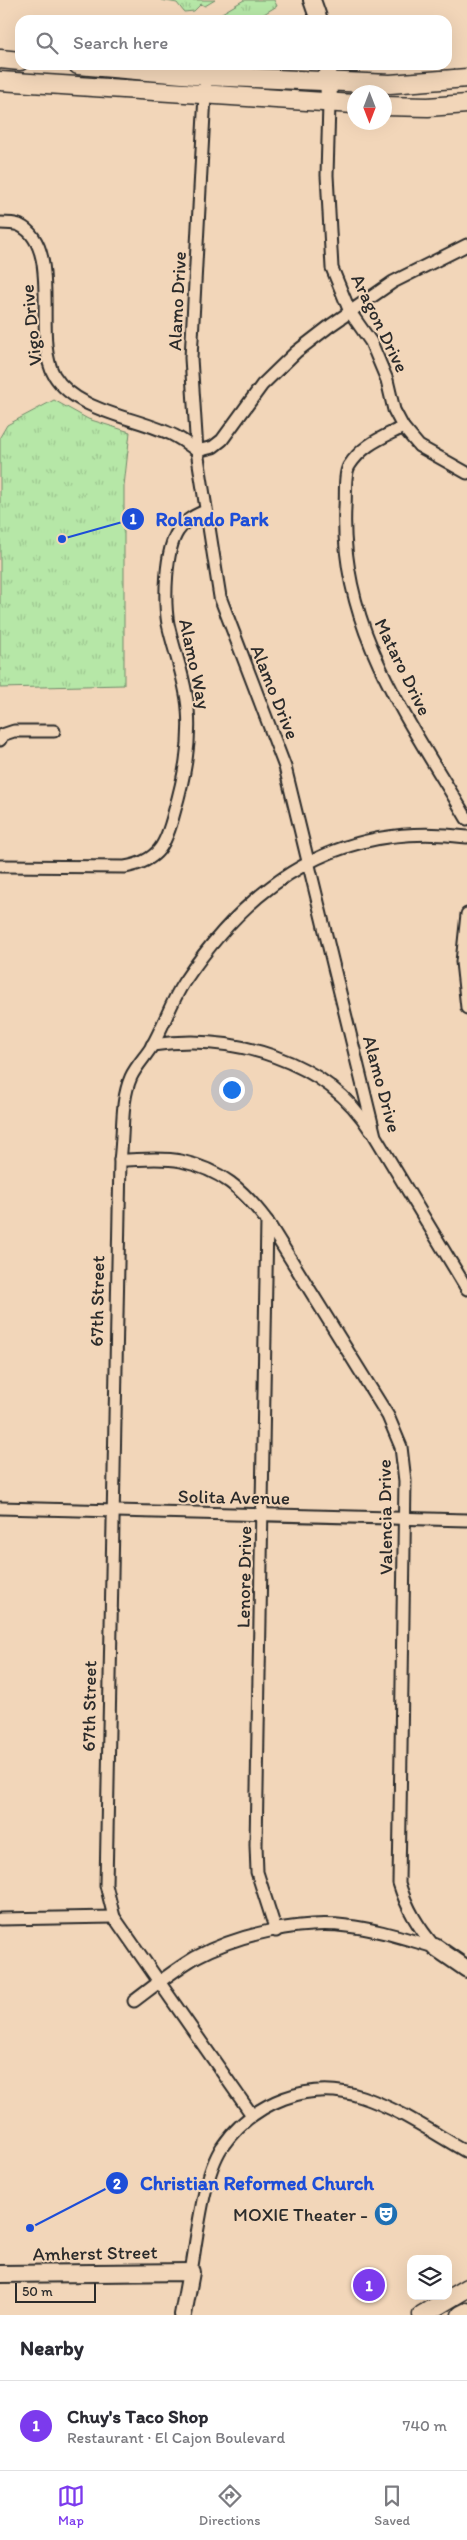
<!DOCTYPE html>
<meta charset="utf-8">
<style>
body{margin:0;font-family:Itim,sans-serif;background:#f2f2f3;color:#2b2b33}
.controls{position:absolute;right:15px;bottom:15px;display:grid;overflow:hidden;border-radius:10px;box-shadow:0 5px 20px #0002}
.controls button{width:45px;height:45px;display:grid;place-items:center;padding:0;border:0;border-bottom:1px solid #e1e1e2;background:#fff;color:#2b2b33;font:25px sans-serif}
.compass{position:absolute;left:347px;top:85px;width:45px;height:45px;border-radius:50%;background:#fff;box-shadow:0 5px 20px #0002;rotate:180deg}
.scale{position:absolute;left:15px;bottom:12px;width:81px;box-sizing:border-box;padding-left:5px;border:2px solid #2b2b2b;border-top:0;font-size:14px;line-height:18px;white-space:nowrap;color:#2b2b2b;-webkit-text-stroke:4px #f2d6b9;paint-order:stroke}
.you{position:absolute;left:231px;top:1089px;width:18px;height:18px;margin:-12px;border:4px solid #fff;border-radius:50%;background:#1a73e8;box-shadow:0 0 0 8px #1a73e833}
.badge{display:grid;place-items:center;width:32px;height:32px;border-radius:50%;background:#7c3aed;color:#fff;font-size:16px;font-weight:700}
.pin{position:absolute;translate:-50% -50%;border:2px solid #fff;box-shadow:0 1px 5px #0006}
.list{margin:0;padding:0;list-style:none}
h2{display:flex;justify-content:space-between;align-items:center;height:65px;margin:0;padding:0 20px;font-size:21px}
h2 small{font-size:16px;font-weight:400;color:#7c7c81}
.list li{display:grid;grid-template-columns:32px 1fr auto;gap:15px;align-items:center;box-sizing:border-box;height:90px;padding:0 20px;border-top:1px solid #e1e1e2}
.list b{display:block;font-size:19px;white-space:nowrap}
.list p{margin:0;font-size:16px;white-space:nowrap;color:#7c7c81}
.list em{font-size:16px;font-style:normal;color:#7c7c81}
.icon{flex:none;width:28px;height:28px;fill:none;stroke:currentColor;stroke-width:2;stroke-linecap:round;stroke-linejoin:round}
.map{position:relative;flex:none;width:467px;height:2315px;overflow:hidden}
.search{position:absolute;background:#fff;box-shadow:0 5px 20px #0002;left:15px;right:15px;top:15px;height:55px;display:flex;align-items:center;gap:12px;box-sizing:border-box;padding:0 18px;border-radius:15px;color:#7c7c81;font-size:19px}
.sheet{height:155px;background:#fff}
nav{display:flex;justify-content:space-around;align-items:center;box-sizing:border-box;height:70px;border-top:1px solid #e1e1e2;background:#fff;font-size:14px;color:#7c7c81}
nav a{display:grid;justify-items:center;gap:2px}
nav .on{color:#7c3aed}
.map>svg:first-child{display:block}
.park{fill:url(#park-tufts);stroke:#708969}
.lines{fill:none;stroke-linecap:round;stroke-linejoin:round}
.street-casing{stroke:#2b2b2b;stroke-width:15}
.secondary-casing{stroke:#2b2b2b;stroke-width:20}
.primary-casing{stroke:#2b2b2b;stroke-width:21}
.street{stroke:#f2d6b9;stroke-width:11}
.secondary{stroke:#f2d6b9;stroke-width:16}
.primary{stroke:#f2d6b9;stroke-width:18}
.labels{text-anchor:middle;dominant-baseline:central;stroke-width:4;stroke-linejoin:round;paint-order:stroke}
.street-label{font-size:19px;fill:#2b2b2b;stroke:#f2d6b9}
.poi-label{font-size:19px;fill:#2b2b2b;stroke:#f2d6b9;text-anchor:end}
.leader{fill:none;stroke:#1d4ed8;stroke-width:2}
.callout-dot{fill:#1d4ed8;stroke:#f2d6b9;stroke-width:2}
.mark-label{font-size:15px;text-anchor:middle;font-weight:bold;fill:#fff}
.callout-label{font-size:20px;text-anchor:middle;font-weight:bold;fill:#1d4ed8;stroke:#f2d6b9;stroke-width:4;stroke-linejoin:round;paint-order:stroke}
</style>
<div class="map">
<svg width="467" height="2315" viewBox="0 0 467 2315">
<defs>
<pattern id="park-tufts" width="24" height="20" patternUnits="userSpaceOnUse" patternTransform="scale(1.25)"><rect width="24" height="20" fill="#b6e7a7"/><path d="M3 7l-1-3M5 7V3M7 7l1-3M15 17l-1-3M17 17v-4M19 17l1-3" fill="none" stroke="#9dc690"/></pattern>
</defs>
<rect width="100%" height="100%" fill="#f2d6b9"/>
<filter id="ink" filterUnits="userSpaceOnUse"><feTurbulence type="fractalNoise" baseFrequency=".02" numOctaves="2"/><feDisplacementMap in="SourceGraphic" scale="10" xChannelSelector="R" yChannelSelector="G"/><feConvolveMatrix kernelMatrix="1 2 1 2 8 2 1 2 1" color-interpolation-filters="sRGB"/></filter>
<g filter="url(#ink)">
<g class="park">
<path d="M161 0H215L205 6 201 4 194 11 184 12 177 3Z"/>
<path d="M244 0H274L277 6 254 20H210Z"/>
<path d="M54 400 88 419 130 432 124 486V685L0 688V437L7 425Z"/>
</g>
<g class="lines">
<g class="street-casing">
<g id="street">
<path d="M206 76 191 358 197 451 220 597 285 767 375 1136 467 1289"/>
<path d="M329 104 327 175 332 268 350 312 371 342 387 380 394 410 403 427 419 446 467 473"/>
<path d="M0 223C6 223 13 223 19 225 64 246 32 338 54 375 77 413 138 417 175 436 183 440 190 446 197 451L213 447 222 440 262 385 296 352 331 325 393 282 467 245"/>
<path d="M403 427C382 438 363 444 349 466 344 475 346 495 345 507 339 628 409 720 467 819"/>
<path d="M0 740 2 735 14 731H54"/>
<path d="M0 866 125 867C159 861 166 844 174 813 184 778 191 745 188 709 186 680 174 652 168 624 164 601 165 550 178 531 185 520 194 516 205 511"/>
<path d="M467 914 462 962 467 1008"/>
<path d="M152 1045C232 1033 326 1059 371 1131"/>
<path d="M120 1160C139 1160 162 1157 181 1161 221 1170 243 1189 267 1221L388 1416 401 1447 405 1481 399 1883C407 1909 418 1927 435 1947"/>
<path d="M267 1221 256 1845 257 1872 276 1931"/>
<path d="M0 1508 467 1520"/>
<path d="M0 1919 114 1917"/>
<path d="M134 2001C154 1986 174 1970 196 1957 237 1935 300 1920 347 1926 377 1929 406 1939 435 1947"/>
<path d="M252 2115 114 1917 106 1885 120 1160C124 1133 120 1102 131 1077 136 1066 146 1056 152 1046 164 1025 171 1002 184 982 252 880 342 820 467 837"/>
<path d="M191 2272C197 2237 203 2176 222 2147 253 2102 310 2079 362 2097 399 2109 433 2133 467 2152"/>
</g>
</g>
<g class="secondary-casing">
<g id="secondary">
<path d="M312 0 319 20"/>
<path d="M328 65 329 104"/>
<path d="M435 1947 467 1969"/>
<path d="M0 2274 191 2272 183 2315"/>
</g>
</g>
<g class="primary-casing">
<g id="primary">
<path d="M0 59 20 61"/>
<path d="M78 65 206 76 390 84 467 78"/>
<path d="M0 81 354 104"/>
<path d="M384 106 428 107 467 104"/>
<path d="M422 2315 467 2288"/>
<path d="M461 2315 467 2312"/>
</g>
</g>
<use href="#street" class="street"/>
<use href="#secondary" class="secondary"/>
<use href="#primary" class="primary"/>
</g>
</g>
<defs>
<g id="theatre-disc" transform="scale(1.25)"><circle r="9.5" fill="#1f6fb2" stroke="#f2d6b9"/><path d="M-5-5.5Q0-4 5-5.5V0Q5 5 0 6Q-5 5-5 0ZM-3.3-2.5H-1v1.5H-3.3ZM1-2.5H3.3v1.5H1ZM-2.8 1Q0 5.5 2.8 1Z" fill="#fff"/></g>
</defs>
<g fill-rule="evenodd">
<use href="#theatre-disc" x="386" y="2214"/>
</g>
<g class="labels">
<g class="street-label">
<text transform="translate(177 301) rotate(-87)">Alamo Drive</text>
<text transform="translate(380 323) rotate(64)">Aragon Drive</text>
<text transform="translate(31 325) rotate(-96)">Vigo Drive</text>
<text transform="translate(195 664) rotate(78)">Alamo Way</text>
<text transform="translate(403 667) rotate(64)">Mataro Drive</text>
<text transform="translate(275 692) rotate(68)">Alamo Drive</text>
<text transform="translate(382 1084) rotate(75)">Alamo Drive</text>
<text transform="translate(97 1301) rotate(-89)">67th Street</text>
<text transform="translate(234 1497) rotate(1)">Solita Avenue</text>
<text transform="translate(385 1517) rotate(-91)">Valencia Drive</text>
<text transform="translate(244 1577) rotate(-89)">Lenore Drive</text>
<text transform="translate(89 1706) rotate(-89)">67th Street</text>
<text transform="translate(95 2253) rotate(-1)">Amherst Street</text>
</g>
<g class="poi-label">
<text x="368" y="2214">MOXIE Theater -</text>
</g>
</g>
<path class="leader" d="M62 539L133 519M30 2228L117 2183"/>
<g class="callout-dot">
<circle cx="62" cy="539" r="5"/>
<circle cx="30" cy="2228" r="5"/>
<circle cx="133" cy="519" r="12"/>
<circle cx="117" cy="2183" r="12"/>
</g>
<g class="mark-label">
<text x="133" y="524">1</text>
<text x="117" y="2189">2</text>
</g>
<g class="callout-label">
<text x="212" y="526">Rolando Park</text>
<text x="257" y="2190">Christian Reformed Church</text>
</g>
</svg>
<div class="controls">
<button><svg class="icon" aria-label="layers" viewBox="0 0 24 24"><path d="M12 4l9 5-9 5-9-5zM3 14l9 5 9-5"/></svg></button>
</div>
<svg class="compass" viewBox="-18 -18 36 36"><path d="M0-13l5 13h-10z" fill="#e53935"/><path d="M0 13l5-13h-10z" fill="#7c7c81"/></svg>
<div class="scale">50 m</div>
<div class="you"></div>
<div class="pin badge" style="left:369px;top:2285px">1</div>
<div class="search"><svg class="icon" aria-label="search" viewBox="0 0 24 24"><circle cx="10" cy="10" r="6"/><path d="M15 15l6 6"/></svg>Search here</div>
</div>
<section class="sheet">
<h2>Nearby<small></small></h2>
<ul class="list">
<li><span class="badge">1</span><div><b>Chuy's Taco Shop</b><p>Restaurant · El Cajon Boulevard</p></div><em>740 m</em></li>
</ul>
</section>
<nav>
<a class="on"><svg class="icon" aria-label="map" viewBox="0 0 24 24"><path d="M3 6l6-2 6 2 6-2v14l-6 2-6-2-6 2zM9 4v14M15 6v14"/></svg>Map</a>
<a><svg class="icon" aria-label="directions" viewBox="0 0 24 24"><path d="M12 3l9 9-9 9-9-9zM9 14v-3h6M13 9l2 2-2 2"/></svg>Directions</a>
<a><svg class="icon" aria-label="saved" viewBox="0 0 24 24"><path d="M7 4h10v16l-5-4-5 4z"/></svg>Saved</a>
</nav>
